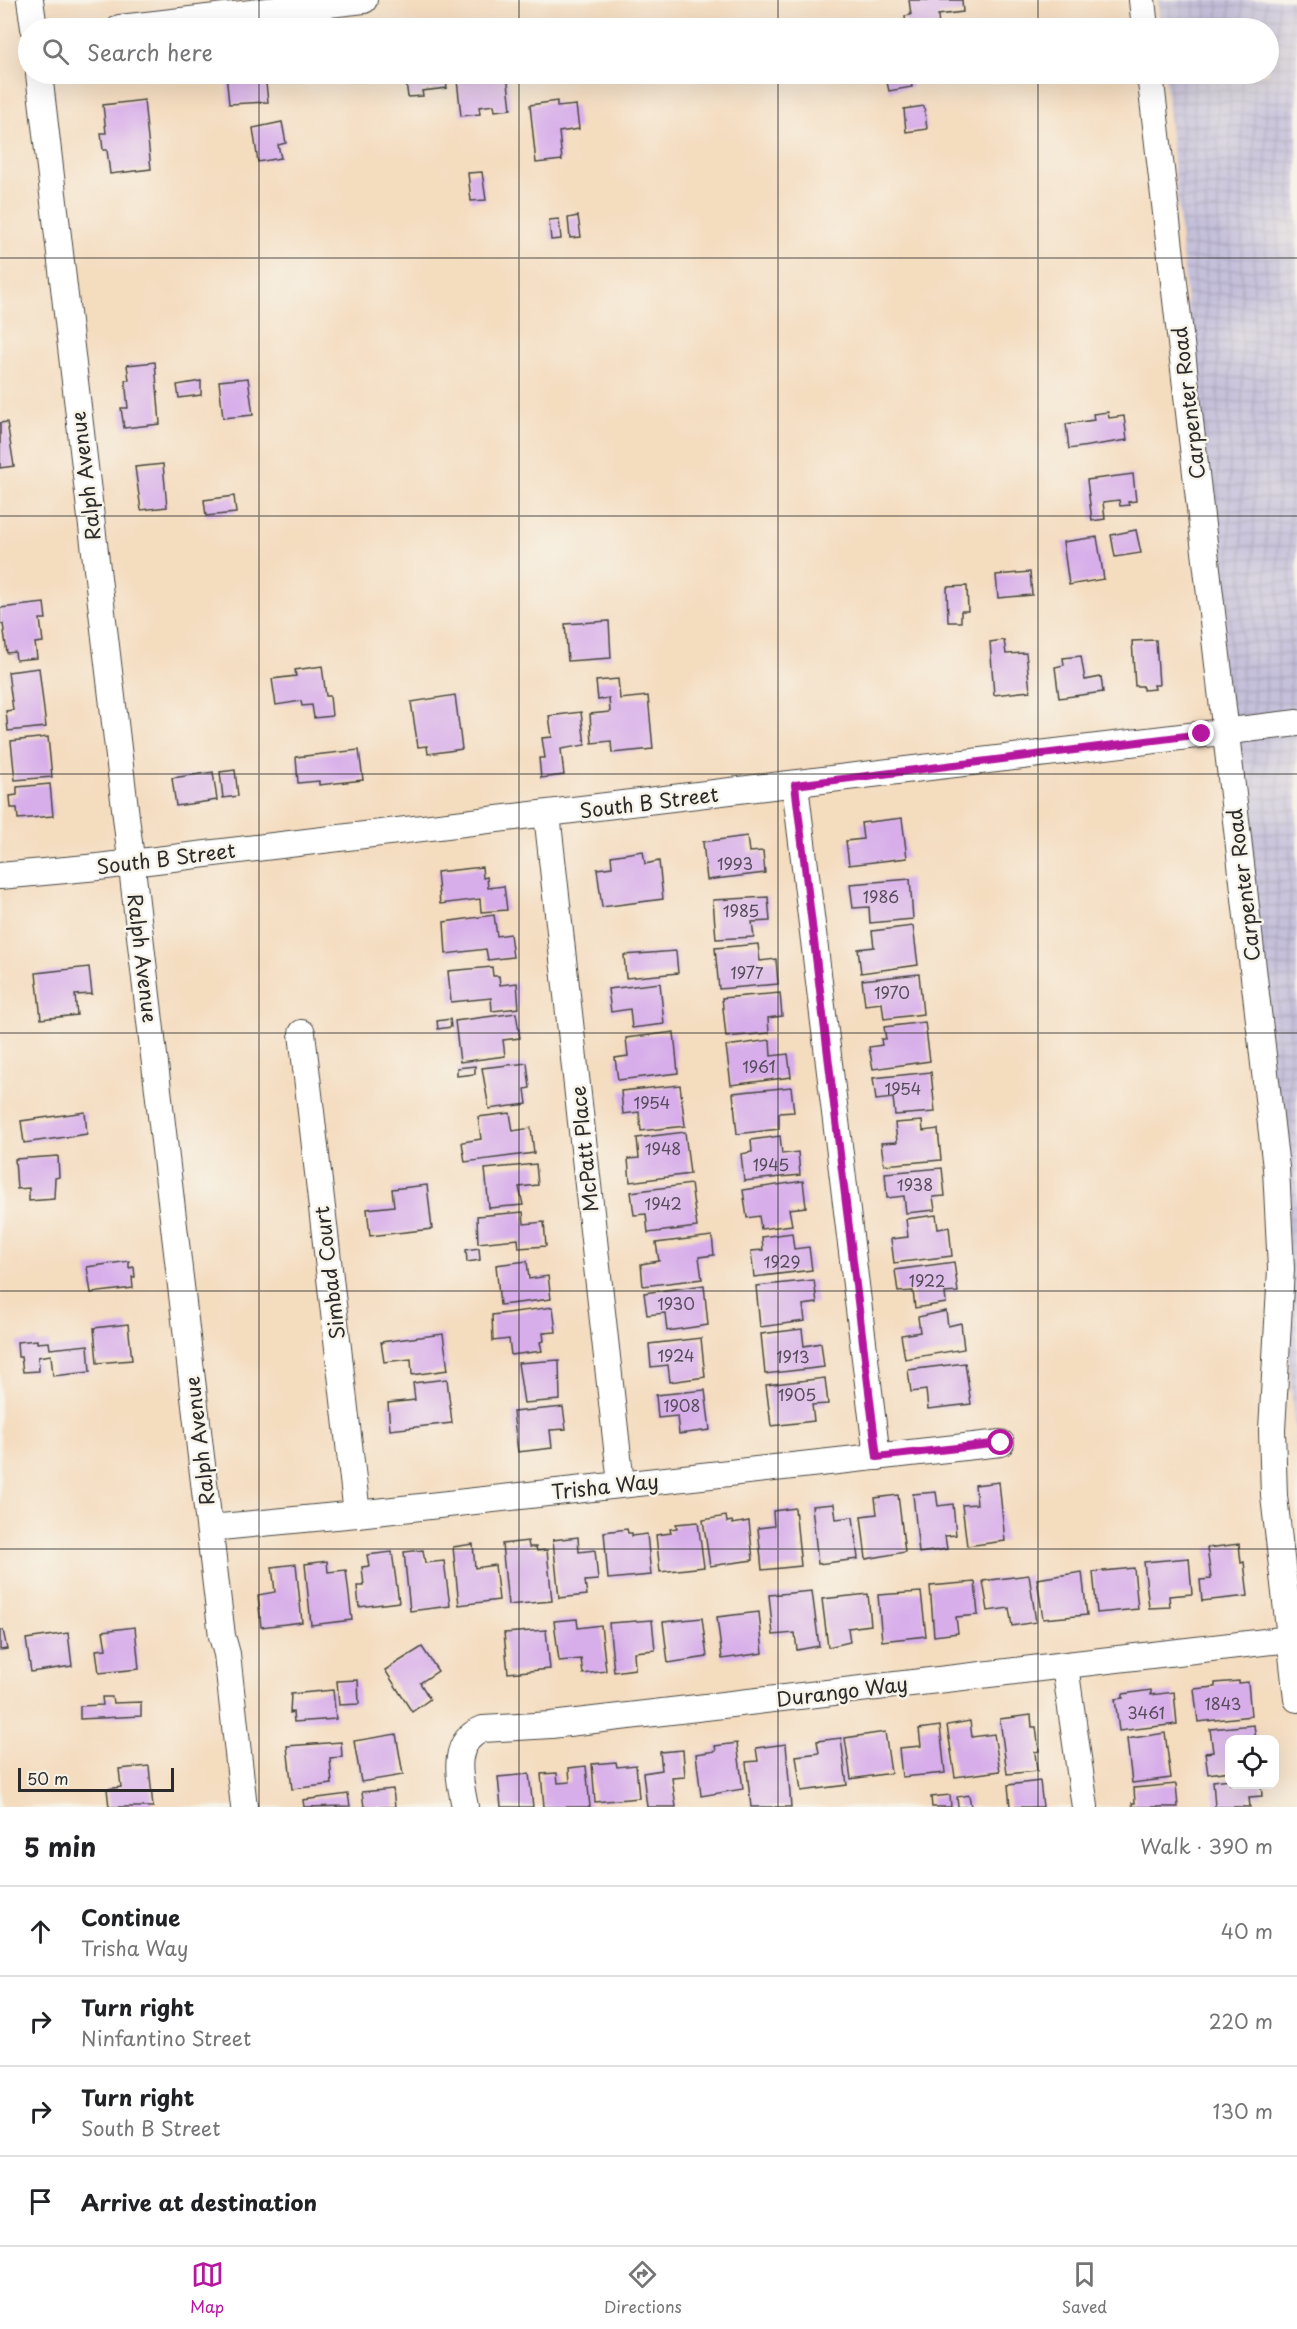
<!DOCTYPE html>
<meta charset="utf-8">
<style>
body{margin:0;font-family:"Playpen Sans",sans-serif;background:#f6f6f6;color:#202124}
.controls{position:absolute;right:18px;bottom:18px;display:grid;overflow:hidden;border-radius:12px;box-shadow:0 6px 24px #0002}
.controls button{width:54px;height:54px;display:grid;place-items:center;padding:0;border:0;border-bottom:2px solid #e0e0e0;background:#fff;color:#202124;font:30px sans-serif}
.scale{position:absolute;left:18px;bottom:15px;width:156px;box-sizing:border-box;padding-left:6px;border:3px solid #2b2b2b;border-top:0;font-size:16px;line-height:21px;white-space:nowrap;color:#2b2b2b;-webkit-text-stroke:4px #f7f3e8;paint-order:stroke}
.stop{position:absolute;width:18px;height:18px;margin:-14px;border:4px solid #b5179e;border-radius:50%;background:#fff}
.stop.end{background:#b5179e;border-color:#fff;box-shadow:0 2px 6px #0008}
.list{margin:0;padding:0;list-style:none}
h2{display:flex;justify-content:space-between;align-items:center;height:78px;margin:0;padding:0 24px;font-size:26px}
h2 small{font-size:20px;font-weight:400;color:#757577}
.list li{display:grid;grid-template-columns:39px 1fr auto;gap:18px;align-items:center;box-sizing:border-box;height:90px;padding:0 24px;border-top:2px solid #e0e0e0}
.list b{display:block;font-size:22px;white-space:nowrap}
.list p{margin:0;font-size:20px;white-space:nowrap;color:#757577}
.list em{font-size:20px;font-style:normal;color:#757577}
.icon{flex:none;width:33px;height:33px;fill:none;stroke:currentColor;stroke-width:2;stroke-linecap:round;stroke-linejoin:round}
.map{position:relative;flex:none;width:1297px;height:1807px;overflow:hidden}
.search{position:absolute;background:#fff;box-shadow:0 6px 24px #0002;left:18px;right:18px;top:18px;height:66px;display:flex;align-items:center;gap:15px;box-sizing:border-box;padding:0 21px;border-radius:33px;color:#757577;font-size:22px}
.sheet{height:438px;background:#fff}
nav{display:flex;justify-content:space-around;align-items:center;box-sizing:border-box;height:84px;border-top:2px solid #e0e0e0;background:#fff;font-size:16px;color:#757577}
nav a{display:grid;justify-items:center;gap:3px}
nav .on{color:#b5179e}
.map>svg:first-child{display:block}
.industrial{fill:url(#industrial-grid)}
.building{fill:#d7adea}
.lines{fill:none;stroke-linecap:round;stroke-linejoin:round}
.minor-casing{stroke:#494641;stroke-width:28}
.minor{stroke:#fff;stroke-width:26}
.route{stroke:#b5179e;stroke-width:8}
.grid{fill:none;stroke:#2b2b2b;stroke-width:1.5;stroke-opacity:0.55}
.labels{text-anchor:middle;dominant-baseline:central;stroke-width:5;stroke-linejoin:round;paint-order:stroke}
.number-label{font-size:16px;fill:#564c5b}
.street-label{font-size:20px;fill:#2b2b2b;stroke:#f7f3e8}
</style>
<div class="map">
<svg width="1297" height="1807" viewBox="0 0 1297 1807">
<defs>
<pattern id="industrial-grid" width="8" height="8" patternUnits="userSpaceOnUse" patternTransform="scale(1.5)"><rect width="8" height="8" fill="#c5c0da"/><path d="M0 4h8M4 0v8" fill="none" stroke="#a9a5bb"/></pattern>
</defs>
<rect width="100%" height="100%" fill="#f7f3e8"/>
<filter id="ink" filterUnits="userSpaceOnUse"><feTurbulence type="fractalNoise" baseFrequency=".0167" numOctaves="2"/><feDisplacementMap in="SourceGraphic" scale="12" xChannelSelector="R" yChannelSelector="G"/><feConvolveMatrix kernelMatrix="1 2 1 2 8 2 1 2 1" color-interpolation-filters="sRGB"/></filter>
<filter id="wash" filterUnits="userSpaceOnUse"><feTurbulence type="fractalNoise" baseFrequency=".008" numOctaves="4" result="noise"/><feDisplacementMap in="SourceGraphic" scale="24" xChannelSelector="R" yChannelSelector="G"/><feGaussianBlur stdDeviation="1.35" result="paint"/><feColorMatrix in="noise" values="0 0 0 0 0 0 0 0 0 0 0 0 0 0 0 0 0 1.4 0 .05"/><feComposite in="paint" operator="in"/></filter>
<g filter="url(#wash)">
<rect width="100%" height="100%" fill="#f4dcbf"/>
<path class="industrial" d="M1158 0H1297V1450L1165 74H1268V28H1160Z"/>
<g id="blocks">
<g class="building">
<path d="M909 0H962L963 12 938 15 939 28H906L905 16 911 15Z"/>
<path d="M226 74H265L268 102 229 104Z"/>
<path d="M405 74H445L447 88 422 91 423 96 408 97Z"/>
<path d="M507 74 511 109 495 111 494 105 479 107 480 114 461 116 457 80Z"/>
<path d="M885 74H910L912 87 889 91Z"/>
<path d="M144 100 151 169 110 174 107 150H103L101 133H106L103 105Z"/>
<path d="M557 101V107L576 105 579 129 559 132 562 160 536 163 530 105Z"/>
<path d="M924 106 927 129 906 132 904 109Z"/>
<path d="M282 122 286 143 278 145 281 158 258 162 253 128Z"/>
<path d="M482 172 486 200 471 201 468 173Z"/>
<path d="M578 216 581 237 570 238 568 218Z"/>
<path d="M559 219 561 239 551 240 549 220Z"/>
<path d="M155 362 160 424 124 428 121 408H128L125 380H129L127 365Z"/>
<path d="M248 378 253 415 223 418 219 381Z"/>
<path d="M201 381V395L179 398 177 385Z"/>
<path d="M1108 412 1109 418 1124 416 1127 440 1069 449 1066 424 1094 420 1093 414Z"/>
<path d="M7 422 14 466 0 468V423Z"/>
<path d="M163 464 167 507 141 510 135 467Z"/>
<path d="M1133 474 1136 501 1128 502 1129 505 1120 506 1119 500 1103 502 1105 519 1092 521 1087 480Z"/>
<path d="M234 496 236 513 206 516 204 500Z"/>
<path d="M1136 530 1141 553 1115 557 1111 535Z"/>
<path d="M1097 537 1104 579 1069 585 1063 542Z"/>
<path d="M1030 572 1032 595 998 598 996 575Z"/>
<path d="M967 586 968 611H961V622H948L947 587Z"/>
<path d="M44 603 46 619H40L43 642 35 643 37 658 16 660 15 652 7 653 3 624H0V608Z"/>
<path d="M609 621 611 658 568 661 565 624Z"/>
<path d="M1004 640 1006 654 1026 653 1030 691 994 695 990 642Z"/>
<path d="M1156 640 1159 685H1154L1155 689 1143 690V686H1135L1132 641Z"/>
<path d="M1081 656 1085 680 1101 677 1103 692 1059 698 1055 667 1064 665 1063 658Z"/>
<path d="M322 666 326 696H330L332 716 314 718 312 705 302 706 301 701 276 705 272 679 296 676 295 670Z"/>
<path d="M39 668 46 727 8 731 6 711 13 710 8 672Z"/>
<path d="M618 679 620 699 648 696 653 749 612 753 611 741 592 743 590 714 610 712 609 698 598 700 596 681Z"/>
<path d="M455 695 462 749 428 754 427 746 418 747 411 702Z"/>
<path d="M581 712 585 745 561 749 564 775 541 778 539 758H545L542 738 552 737 549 716Z"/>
<path d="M48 737 52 777 15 780 11 741Z"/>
<path d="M359 750 363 780 319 785V781L298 783 296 757Z"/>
<path d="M235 770 238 796 223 798 220 772Z"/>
<path d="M213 772 217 800 176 806 172 778Z"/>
<path d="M50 784 53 816 18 819 17 808H11L10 796 17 795V787Z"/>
<path d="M902 818 907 858 849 865 846 841 863 839 861 823Z"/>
<path d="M747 836 749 852 763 851 765 873 707 880 703 842Z"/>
<path d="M643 851 645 864 659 861 663 899 602 907 597 869 612 867 611 856Z"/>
<path d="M482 867 483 878 487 877 488 888 504 886 507 910 481 912 480 899 440 904 437 872Z"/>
<path d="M910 879 913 919 870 923 869 907 853 908 850 884Z"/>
<path d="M768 897 770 921 752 922 754 937 716 939 713 900Z"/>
<path d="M494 915 497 936 510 934 513 957 488 960 486 949 446 954 444 922Z"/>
<path d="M913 926 918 965 861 973 858 949 874 947 872 931Z"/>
<path d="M758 944 760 961 776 959 778 984 719 989 715 948Z"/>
<path d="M676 951 678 973 626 978 624 955Z"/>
<path d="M89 967 92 994 75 995 77 1015 41 1019 36 973Z"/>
<path d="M492 967 493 976H499L500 985 517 983 519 1008 492 1011 491 998 451 1002 448 971Z"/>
<path d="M919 974 923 1014 884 1019 882 1003 865 1005 862 980Z"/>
<path d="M660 983 664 1024 632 1028 630 1009 611 1012 608 989Z"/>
<path d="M780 993 782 1016 768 1018 769 1033 726 1037 722 998Z"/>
<path d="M516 1013 520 1038 503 1040 505 1056 460 1062 455 1021Z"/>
<path d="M450 1019 451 1027 438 1029 437 1021Z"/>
<path d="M925 1022 930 1061 873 1069 869 1047 882 1045 881 1039H886L884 1027Z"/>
<path d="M674 1032 678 1073 618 1080 615 1058 628 1056 626 1038Z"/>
<path d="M770 1040 771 1056 788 1054 791 1077 731 1085 726 1046Z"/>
<path d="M527 1063 530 1088 525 1089 527 1104 489 1109 482 1068Z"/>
<path d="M475 1066V1074L457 1076V1068Z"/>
<path d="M931 1072 935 1112 895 1115 893 1098 876 1100 873 1078Z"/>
<path d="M680 1085 685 1126 641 1131 639 1112 623 1114 621 1091Z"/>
<path d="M791 1087 794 1112 779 1113V1129L737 1134 733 1093Z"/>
<path d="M85 1112 87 1134 24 1143 21 1121Z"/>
<path d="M510 1113 513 1131 531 1128 534 1153 465 1162 462 1142 481 1139 478 1117Z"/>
<path d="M922 1121 923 1131 938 1129 941 1160 884 1165 881 1143 897 1142 895 1123Z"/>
<path d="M685 1132 690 1174 630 1182 628 1159 639 1158 637 1138Z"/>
<path d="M780 1136 782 1154 798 1152 800 1175 744 1181 741 1154 752 1152 751 1140Z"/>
<path d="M58 1156 59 1177 55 1178 54 1199 29 1201V1188L17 1189 15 1159Z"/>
<path d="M536 1164 538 1185 519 1187 523 1205 489 1208 485 1169Z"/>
<path d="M942 1168 945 1196 933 1197 935 1210 906 1213 904 1196 887 1198 885 1173Z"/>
<path d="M803 1181 806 1207 789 1209 792 1225 761 1229 759 1216 747 1218 743 1190Z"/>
<path d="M691 1184 697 1227 648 1233 646 1214 634 1215 631 1192Z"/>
<path d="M427 1185 432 1229 370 1236 367 1209 394 1206 392 1189Z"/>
<path d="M523 1212 524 1224 544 1222 546 1246 519 1248 518 1239 478 1243 477 1216Z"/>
<path d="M936 1215 938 1229 949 1227 952 1256 894 1263 891 1239 908 1237 906 1219Z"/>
<path d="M792 1233 794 1249 809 1247 812 1270 754 1277 751 1251 763 1250 762 1237Z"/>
<path d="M712 1236 714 1255 699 1257 702 1279 643 1286 641 1264 659 1261 656 1243Z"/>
<path d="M479 1248 480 1260 467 1262 466 1250Z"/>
<path d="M129 1261V1268L134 1267 135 1277H132L133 1288 91 1293 87 1267Z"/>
<path d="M527 1261 529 1279 548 1276 551 1299 500 1305 496 1265Z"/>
<path d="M954 1262 958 1292 945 1293 946 1303 915 1308 913 1291 898 1292 895 1270Z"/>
<path d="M814 1280 817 1303 803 1305 805 1321 760 1327 756 1286Z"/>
<path d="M704 1285 708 1325 667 1331 665 1313 647 1315 644 1293Z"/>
<path d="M553 1307 556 1332 543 1333 544 1341 540 1342 542 1351 511 1355 509 1339 493 1341 492 1315Z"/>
<path d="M946 1311 948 1326 961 1323 964 1349 905 1359 901 1335 920 1332 918 1317Z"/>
<path d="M128 1324 132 1360 97 1363 94 1328Z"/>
<path d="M802 1329 804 1346 821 1343 824 1367 765 1374 761 1334Z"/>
<path d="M443 1334 448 1370 412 1375 411 1359 384 1362 381 1342Z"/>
<path d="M701 1338 705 1377 670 1382 668 1365 651 1367 649 1344Z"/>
<path d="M37 1340V1343L49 1342 50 1349 88 1345 90 1372 53 1376 51 1355 38 1357 39 1371 23 1372 21 1357H18L17 1342Z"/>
<path d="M559 1360 560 1400 524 1403 518 1363Z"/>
<path d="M965 1363 971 1404 928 1409 926 1390 911 1392 908 1370Z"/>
<path d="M825 1378 828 1404 812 1405 814 1421 771 1426 766 1385Z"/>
<path d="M447 1379 452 1423 390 1430 388 1403 415 1400 413 1383Z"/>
<path d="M705 1390 710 1430 679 1434 677 1416 658 1418 656 1395Z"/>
<path d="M563 1407 566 1429 550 1430 552 1448 518 1452 513 1412Z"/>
<path d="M999 1482 1005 1541 967 1546 962 1505 977 1504 975 1485Z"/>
<path d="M936 1492 938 1506 953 1504 956 1535 945 1536 947 1549 919 1553 913 1494Z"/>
<path d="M898 1495 905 1552 866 1559 861 1516 877 1514 875 1498Z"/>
<path d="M834 1504 836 1519 853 1517 858 1559 818 1564 812 1506Z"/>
<path d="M795 1508 801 1566 762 1570 758 1528 774 1526 773 1511Z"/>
<path d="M726 1516 727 1522 732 1521 733 1524 749 1521 753 1560 710 1566 703 1520Z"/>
<path d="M698 1522 704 1567 660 1572 656 1535 671 1533 670 1529 677 1528 676 1524Z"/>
<path d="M627 1529 628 1533H632V1536L647 1534 651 1575 608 1579 604 1532Z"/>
<path d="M578 1537 579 1552 595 1550 598 1580 585 1581 587 1595 559 1598 553 1540Z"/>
<path d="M528 1541 529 1547H536L537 1551 547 1550 552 1601 508 1605 502 1544Z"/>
<path d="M473 1544 475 1568 495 1565 499 1600 459 1605 453 1547Z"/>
<path d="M1239 1544 1241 1563 1244 1562 1248 1596 1202 1601 1200 1580 1211 1579 1207 1548Z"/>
<path d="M423 1550 425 1563 444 1561 450 1606 410 1611 404 1552Z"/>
<path d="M392 1552 399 1602 359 1607 357 1586H364L362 1567 369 1566 367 1555Z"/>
<path d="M1189 1558 1192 1594 1169 1596 1170 1607 1149 1608 1144 1562Z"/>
<path d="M327 1561 328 1572 346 1570 352 1620 311 1625 305 1564Z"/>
<path d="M296 1564 302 1622 261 1627 258 1595 275 1592 272 1567Z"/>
<path d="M1134 1568 1138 1609 1097 1613 1093 1572Z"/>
<path d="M1082 1572 1087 1615 1043 1619 1037 1579Z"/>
<path d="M1029 1575 1036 1622 1012 1626 1009 1608 988 1611 983 1581Z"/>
<path d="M975 1582 978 1615 956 1617 958 1633 934 1636 930 1586Z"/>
<path d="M812 1591 819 1646 797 1650 795 1633 773 1635 769 1595Z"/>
<path d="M921 1592 926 1636 882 1641 878 1595Z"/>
<path d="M868 1594 871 1625 848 1628 850 1642 828 1647 822 1599Z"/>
<path d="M759 1612 763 1653 722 1659 717 1617Z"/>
<path d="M702 1618 707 1657 668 1663 663 1622Z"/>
<path d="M577 1619 578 1628 601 1625 606 1671 583 1674 581 1659 559 1661 554 1621Z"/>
<path d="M652 1620 655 1650 634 1652 635 1669 614 1672 609 1623Z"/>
<path d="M135 1627 139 1669 99 1673 96 1650 106 1649 103 1631Z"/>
<path d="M0 1630H3L7 1649 0 1650Z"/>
<path d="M546 1630 550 1669 508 1673 504 1633Z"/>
<path d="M68 1633 72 1666 31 1672 26 1639Z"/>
<path d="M422 1647 438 1671 420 1683 430 1699 412 1712 385 1670Z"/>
<path d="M358 1680 359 1704 339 1705 337 1681Z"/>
<path d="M1239 1681V1683L1248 1682 1251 1716 1198 1722 1194 1689 1215 1687V1683Z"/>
<path d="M333 1690 336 1719 294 1722 293 1712 290 1713 291 1694Z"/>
<path d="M1151 1690V1695L1174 1692 1177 1724 1119 1731 1115 1699 1123 1698V1694Z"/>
<path d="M102 1697H112L113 1703 141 1702V1716L80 1719V1706L103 1705Z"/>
<path d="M1031 1715 1032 1727H1036L1039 1751 1035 1752 1037 1771 1007 1774 1000 1719Z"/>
<path d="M970 1721 972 1737 994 1734 1000 1771 955 1777 947 1725Z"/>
<path d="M1254 1725 1256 1740H1230V1771L1208 1774 1205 1753 1213 1752 1210 1729Z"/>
<path d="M940 1726 945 1773 902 1777 899 1748 921 1746 919 1729Z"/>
<path d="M885 1732 891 1773 851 1779 845 1738Z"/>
<path d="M1165 1733 1171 1778 1132 1783 1127 1739Z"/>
<path d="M396 1734 403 1775 361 1782 354 1741Z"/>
<path d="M841 1738 847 1785 801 1791 796 1756 819 1753 817 1741Z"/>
<path d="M341 1742 342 1757 330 1758 332 1784 292 1789 287 1746Z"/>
<path d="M737 1743 743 1789 701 1796 696 1754 716 1751 715 1746Z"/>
<path d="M786 1744 791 1807H751L746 1762 758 1761 756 1748Z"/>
<path d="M683 1750 685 1777 672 1778 676 1807H647L643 1773 662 1770 660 1752Z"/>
<path d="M616 1762 617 1767 636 1765 639 1798 595 1802 592 1764Z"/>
<path d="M149 1766 153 1807H109L107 1789 121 1787 119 1769Z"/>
<path d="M586 1766 590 1807H544L541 1774 557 1773 558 1783 570 1782 569 1768Z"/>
<path d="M529 1774 533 1807H501L498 1777Z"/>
<path d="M1230 1779V1784H1261L1262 1796 1249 1797 1250 1807H1215L1213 1781Z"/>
<path d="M1040 1781 1043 1807H1010L1008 1785Z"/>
<path d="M1176 1784 1178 1807H1133L1132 1803H1135L1134 1788Z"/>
<path d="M393 1789 395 1807H364L362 1792Z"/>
<path d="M348 1794 350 1806 304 1807 303 1800Z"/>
<path d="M950 1795 951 1807H932L931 1797Z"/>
<path d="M969 1795 971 1807H958L957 1797Z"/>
</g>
</g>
</g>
<g filter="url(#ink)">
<use href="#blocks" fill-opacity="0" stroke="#494641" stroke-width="1.5"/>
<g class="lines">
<g class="minor-casing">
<g id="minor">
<path d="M30 0 34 28"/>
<path d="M1142 0 1145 28"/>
<path d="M120 28 364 0"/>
<path d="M39 74 222 1636 227 1654 244 1807"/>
<path d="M1150 74 1276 1168 1281 1269 1272 1430 1274 1496 1297 1699"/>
<path d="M795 785 877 1457"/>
<path d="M547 814 621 1484"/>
<path d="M0 876 98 867 1297 723"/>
<path d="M302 1033 357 1514"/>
<path d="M210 1528 357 1514 1001 1443"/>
<path d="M1065 1666 1085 1807"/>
<path d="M465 1807C460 1780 449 1742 483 1729L551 1725 1290 1639"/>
</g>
</g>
<use href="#minor" class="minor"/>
</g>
</g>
<g class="lines" filter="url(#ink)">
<path class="route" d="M1001 1443 877 1457 795 785 1202 734"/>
</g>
<path class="grid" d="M259 0V28M519 0V28M778 0V28M1038 0V28M259 74V1807M519 74V1807M778 74V1807M1038 74V1807M0 258H1297M0 516H1297M0 774H1297M0 1033H1297M0 1291H1297M0 1549H1297"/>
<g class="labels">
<g class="number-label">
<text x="735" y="863">1993</text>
<text x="881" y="896">1986</text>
<text x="741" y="910">1985</text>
<text x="747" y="972">1977</text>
<text x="892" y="992">1970</text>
<text x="759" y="1066">1961</text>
<text x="903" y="1088">1954</text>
<text x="652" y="1102">1954</text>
<text x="663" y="1148">1948</text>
<text x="771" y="1164">1945</text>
<text x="915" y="1184">1938</text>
<text x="663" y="1203">1942</text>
<text x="782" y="1261">1929</text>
<text x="927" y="1280">1922</text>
<text x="676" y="1303">1930</text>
<text x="676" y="1355">1924</text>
<text x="793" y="1356">1913</text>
<text x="797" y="1394">1905</text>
<text x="682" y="1405">1908</text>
<text x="1223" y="1703">1843</text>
<text x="1146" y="1712">3461</text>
</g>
<g class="street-label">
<text transform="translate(1188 403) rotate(-97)">Carpenter Road</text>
<text transform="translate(85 476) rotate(-97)">Ralph Avenue</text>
<text transform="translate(649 802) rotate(-7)">South B Street</text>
<text transform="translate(166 858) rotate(-7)">South B Street</text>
<text transform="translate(1243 885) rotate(-97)">Carpenter Road</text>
<text transform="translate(143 958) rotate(83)">Ralph Avenue</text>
<text transform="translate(584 1149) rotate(-96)">McPatt Place</text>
<text transform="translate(329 1273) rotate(-97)">Simbad Court</text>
<text transform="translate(199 1441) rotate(-97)">Ralph Avenue</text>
<text transform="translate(605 1486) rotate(-6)">Trisha Way</text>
<text transform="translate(842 1691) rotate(-7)">Durango Way</text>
</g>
</g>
</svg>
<div class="controls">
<button><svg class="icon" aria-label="locate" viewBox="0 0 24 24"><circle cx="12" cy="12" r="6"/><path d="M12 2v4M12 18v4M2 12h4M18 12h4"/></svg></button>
</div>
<div class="scale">50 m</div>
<div class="stop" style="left:1001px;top:1443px"></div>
<div class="stop end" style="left:1202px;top:734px"></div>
<div class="search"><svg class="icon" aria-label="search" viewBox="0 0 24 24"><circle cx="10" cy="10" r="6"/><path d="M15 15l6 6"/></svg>Search here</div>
</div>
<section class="sheet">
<h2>5 min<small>Walk · 390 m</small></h2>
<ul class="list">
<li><svg class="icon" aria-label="ahead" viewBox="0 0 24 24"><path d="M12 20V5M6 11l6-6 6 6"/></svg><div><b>Continue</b><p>Trisha Way</p></div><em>40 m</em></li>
<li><svg class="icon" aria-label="right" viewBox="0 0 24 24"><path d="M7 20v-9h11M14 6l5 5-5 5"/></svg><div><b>Turn right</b><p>Ninfantino Street</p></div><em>220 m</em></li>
<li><svg class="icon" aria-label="right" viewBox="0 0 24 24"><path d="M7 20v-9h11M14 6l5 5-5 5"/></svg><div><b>Turn right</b><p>South B Street</p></div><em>130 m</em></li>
<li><svg class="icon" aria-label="arrive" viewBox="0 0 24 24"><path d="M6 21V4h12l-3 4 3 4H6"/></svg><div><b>Arrive at destination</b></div></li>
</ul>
</section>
<nav>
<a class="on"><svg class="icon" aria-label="map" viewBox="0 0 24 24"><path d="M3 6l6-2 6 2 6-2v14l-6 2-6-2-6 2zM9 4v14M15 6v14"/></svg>Map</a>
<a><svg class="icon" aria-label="directions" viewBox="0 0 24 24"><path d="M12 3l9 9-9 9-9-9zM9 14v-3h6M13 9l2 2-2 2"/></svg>Directions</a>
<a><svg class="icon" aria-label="saved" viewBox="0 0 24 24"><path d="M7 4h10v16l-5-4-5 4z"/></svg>Saved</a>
</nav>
